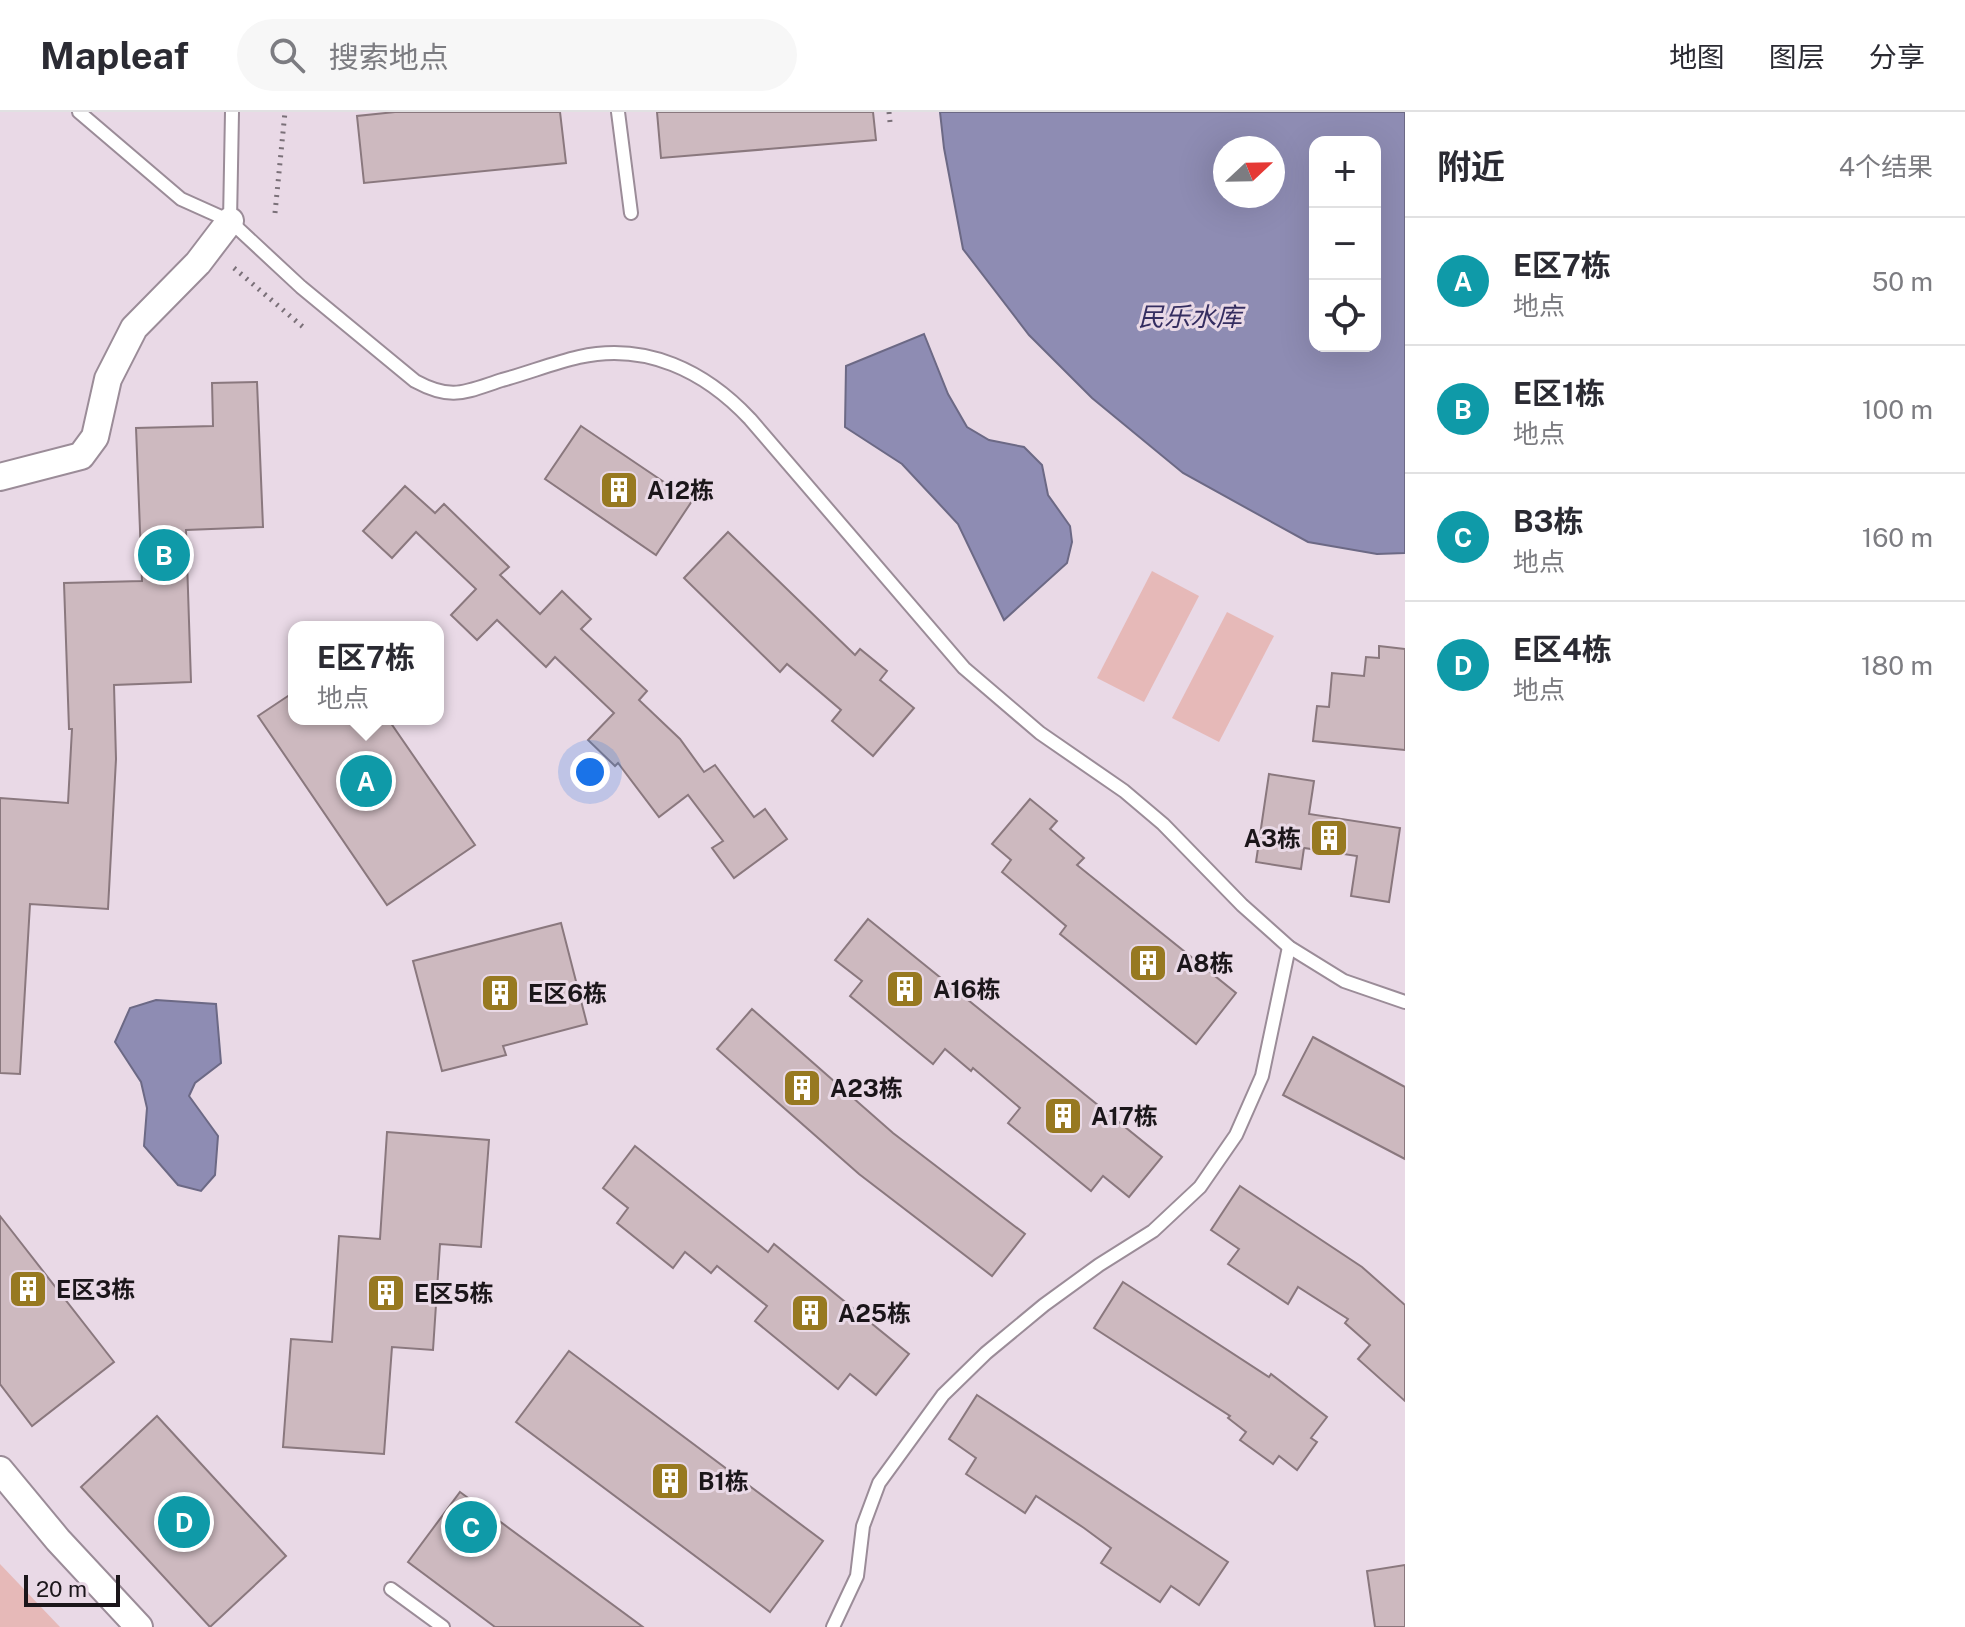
<!DOCTYPE html>
<html lang="zh">
<meta charset="utf-8">
<style>
body{margin:0;font-family:"Public Sans","Noto Sans SC",sans-serif;background:#f7f7f7;color:#2b2b33}
.controls{position:absolute;right:24px;top:24px;display:grid;overflow:hidden;border-radius:16px;box-shadow:0 8px 32px #0002}
.controls button{width:72px;height:72px;display:grid;place-items:center;padding:0;border:0;border-bottom:2px solid #e1e1e2;background:#fff;color:#2b2b33;font:40px sans-serif}
.compass{position:absolute;left:1213px;top:24px;width:72px;height:72px;border-radius:50%;background:#fff;box-shadow:0 8px 32px #0002;rotate:68deg}
.scale{position:absolute;left:24px;bottom:20px;width:96px;box-sizing:border-box;padding-left:8px;border:4px solid #1b161a;border-top:0;font-size:22px;line-height:28px;white-space:nowrap;color:#1b161a;-webkit-text-stroke:6px #e9d9e6;paint-order:stroke}
.you{position:absolute;left:590px;top:660px;width:28px;height:28px;margin:-20px;border:6px solid #fff;border-radius:50%;background:#1a73e8;box-shadow:0 0 0 12px #1a73e833}
.badge{display:grid;place-items:center;width:52px;height:52px;border-radius:50%;background:#0f766e;color:#fff;font-size:26px;font-weight:700}
.pin{position:absolute;translate:-50% -50%;border:4px solid #fff;box-shadow:0 2px 8px #0006}
.popup{position:absolute;left:288px;top:509px;width:156px;height:104px;box-sizing:border-box;display:grid;place-content:center;border-radius:16px;background:#fff;filter:drop-shadow(0 2px 6px #0005);font-size:26px;white-space:nowrap;color:#7c7c81}
.popup b{font-size:30px;color:#2b2b33}
.popup::after{content:'';position:absolute;left:50%;top:100%;margin-left:-16px;border:16px solid transparent;border-top-color:#fff}
.list{margin:0;padding:0;list-style:none}
h2{display:flex;justify-content:space-between;align-items:center;height:104px;margin:0;padding:0 32px;font-size:34px}
h2 small{font-size:26px;font-weight:400;color:#7c7c81}
.list li{display:grid;grid-template-columns:52px 1fr auto;gap:24px;align-items:center;box-sizing:border-box;height:128px;padding:0 32px;border-top:2px solid #e1e1e2}
.list b{display:block;font-size:30px;white-space:nowrap}
.list p{margin:0;font-size:26px;white-space:nowrap;color:#7c7c81}
.list em{font-size:26px;font-style:normal;color:#7c7c81}
.icon{flex:none;width:44px;height:44px;fill:none;stroke:currentColor;stroke-width:2;stroke-linecap:round;stroke-linejoin:round}
.map{position:relative;flex:none;width:1405px;height:1515px;overflow:hidden}
header{display:flex;align-items:center;gap:48px;box-sizing:border-box;height:112px;padding:0 40px;background:#fff;border-bottom:2px solid #e1e1e2}
header strong{font-size:38px}
nav{display:flex;gap:44px;margin-inline-start:auto;font-size:28px}
.search{width:560px;height:72px;background:#f7f7f7;display:flex;align-items:center;gap:20px;box-sizing:border-box;padding:0 28px;border-radius:44px;color:#7c7c81;font-size:30px}
main{display:flex}
aside{flex:1;background:#fff}
.map>svg:first-child{display:block}
.green{fill:#e6b9b8}
.water{fill:#8e8cb3;stroke:#6c6985;stroke-width:2;fill-rule:evenodd}
.building{fill:#cdb9bf;stroke:#8a787e;stroke-width:2}
.lines{fill:none;stroke-linecap:round;stroke-linejoin:round}
.lane-casing{stroke:#9b8c98;stroke-width:16}
.street-casing{stroke:#9b8c98;stroke-width:30}
.path{stroke:#7a7078;stroke-width:5;stroke-dasharray:2 6;stroke-linecap:butt}
.lane{stroke:#fff;stroke-width:12}
.street{stroke:#fff;stroke-width:26}
.labels{text-anchor:middle;dominant-baseline:central;stroke-width:6;stroke-linejoin:round;paint-order:stroke}
.poi-label{font-size:24px;font-weight:bold;fill:#1b161a;stroke:#e9d9e6;text-anchor:start}
.water-label{font-size:26px;font-style:italic;fill:#342d60;stroke:#e9d9e6}
</style>
<header>
<strong>Mapleaf</strong>
<div class="search"><svg class="icon" aria-label="search" viewBox="0 0 24 24"><circle cx="10" cy="10" r="6"/><path d="M15 15l6 6"/></svg>搜索地点</div>
<nav><a>地图</a><a>图层</a><a>分享</a></nav>
</header>
<main>
<div class="map">
<svg width="1405" height="1515" viewBox="0 0 1405 1515">
<rect width="100%" height="100%" fill="#e9d9e6"/>
<g class="green">
<path d="M1152 459 1199 484 1144 590 1097 566Z"/>
<path d="M1227 500 1274 524 1219 630 1172 606Z"/>
<path d="M0 1452 60 1515H0Z"/>
</g>
<g class="water">
<path d="M940 0H1405V441L1377 442 1308 430 1183 361 1092 286 1029 223 963 137 944 36ZM1315 30H1375V234H1315ZM1225 36H1273V84H1225Z"/>
<path d="M924 222 948 282 967 315 989 328 1024 335 1042 353 1048 383 1070 414 1072 430 1067 451 1004 508 958 412 902 352 845 315 846 254Z"/>
<path d="M156 888 216 892 221 951 195 971 189 984 218 1024 215 1063 201 1079 178 1073 144 1034 147 996 141 970 115 930 130 896Z"/>
</g>
<g class="building">
<path d="M395 0H560L566 51 364 71 357 4Z"/>
<path d="M657 0H873L876 28 661 46Z"/>
<path d="M257 270 263 415 186 418 191 570 114 573 116 647 108 797 30 792 20 962 0 961V686L68 691 72 617H69L64 471 142 469 136 316 213 314 212 271Z"/>
<path d="M581 314 692 389 656 443 545 367Z"/>
<path d="M405 374 435 401 444 392 509 455 500 463 540 502 562 479 591 507 581 517 647 579 639 588 680 627 704 660 715 653 754 705 765 697 787 727 734 766 712 736 723 729 688 683 659 705 618 651 615 654 588 628 614 601 555 545 546 555 497 508 477 528 451 503 476 477 416 420 392 446 363 419Z"/>
<path d="M728 420 855 543 860 537 887 559 880 568 914 596 873 644 832 609 841 598 787 552 780 560 684 466Z"/>
<path d="M1379 534 1405 537V638L1313 629 1317 594 1329 595 1332 561 1364 564 1366 545 1379 546Z"/>
<path d="M294 580V607H388L475 733 387 793 258 604Z"/>
<path d="M1269 662 1314 669 1309 702 1400 716 1389 790 1351 784 1357 744 1304 736 1301 757 1256 750Z"/>
<path d="M1030 687 1057 709 1050 717 1084 746 1077 753 1236 881 1196 932 1060 822 1066 814 1002 760 1011 748 992 732Z"/>
<path d="M868 807 1162 1045 1129 1085 1103 1064 1091 1079 1008 1011 1020 996 973 956 971 959 945 937 933 952 850 884 862 869 835 848Z"/>
<path d="M561 811 587 912 503 934 506 943 442 959 413 849Z"/>
<path d="M752 897 893 1021 1025 1122 992 1164 859 1062 717 937Z"/>
<path d="M1313 925 1405 975V1047L1283 983Z"/>
<path d="M387 1020 489 1028 481 1135 440 1132 433 1238 392 1235 384 1342 283 1335 291 1227 332 1230 339 1124 380 1127Z"/>
<path d="M635 1034 768 1140 774 1132 909 1242 876 1283 850 1262 838 1277 755 1209 767 1194 717 1154 711 1161 685 1140 673 1156 617 1111 628 1096 603 1076Z"/>
<path d="M1240 1074 1362 1155 1405 1193V1289L1358 1247 1370 1233 1345 1211 1348 1207 1298 1175 1288 1192 1228 1152 1239 1137 1211 1118Z"/>
<path d="M0 1104 114 1250 32 1314 0 1272Z"/>
<path d="M1123 1170 1269 1265 1271 1262 1327 1305 1311 1326 1317 1330 1297 1358 1279 1344 1273 1352 1240 1328 1246 1320 1228 1306 1230 1304 1094 1216Z"/>
<path d="M569 1239 823 1429 770 1500 516 1310Z"/>
<path d="M977 1283 1228 1450 1199 1493 1171 1474 1160 1490 1101 1451 1111 1436 1084 1416 1036 1384 1025 1401 966 1362 976 1346 949 1327Z"/>
<path d="M157 1304 286 1444 210 1515 81 1375Z"/>
<path d="M460 1380 643 1515H495L408 1450Z"/>
<path d="M1405 1453V1515H1375L1367 1459Z"/>
</g>
<g class="lines">
<g class="lane-casing">
<g id="lane">
<path d="M79 0 181 87 230 109"/>
<path d="M232 0 230 109 301 175 415 269C452 289 465 280 502 268 528 261 553 251 579 245 646 230 705 259 750 307L964 556 1040 621 1124 679 1163 712 1242 793 1289 835 1344 869 1405 890"/>
<path d="M618 0 631 101"/>
<path d="M391 1477 443 1515"/>
<path d="M833 1515 857 1464 863 1414 879 1371 943 1283 986 1241 1044 1193 1099 1153 1153 1119 1200 1075 1236 1023 1262 964 1289 835"/>
</g>
</g>
<g class="street-casing">
<g id="street">
<path d="M0 365 81 344 95 325 108 267 134 216 198 151 230 109"/>
<path d="M0 1358 58 1428 139 1515"/>
</g>
</g>
<g class="path">
<path d="M889 0 890 10"/>
<path d="M275 101 285 0"/>
<path d="M234 156 303 215"/>
</g>
<use href="#lane" class="lane"/>
<use href="#street" class="street"/>
</g>
<defs>
<g id="building-square" transform="scale(2)"><rect x="-9" y="-9" width="18" height="18" rx="4" fill="#977921" stroke="#e9d9e6"/><path d="M-4-6H4V6H1V3H-1V6H-4ZM-2.5-4.3h1.7v1.8h-1.7ZM.8-4.3h1.7v1.8H.8ZM-2.5-1h1.7V.8h-1.7ZM.8-1h1.7V.8H.8Z" fill="#fff"/></g>
</defs>
<g fill-rule="evenodd">
<use href="#building-square" x="619" y="378"/>
<use href="#building-square" x="1329" y="726"/>
<use href="#building-square" x="1148" y="851"/>
<use href="#building-square" x="905" y="877"/>
<use href="#building-square" x="500" y="881"/>
<use href="#building-square" x="802" y="976"/>
<use href="#building-square" x="1063" y="1004"/>
<use href="#building-square" x="28" y="1177"/>
<use href="#building-square" x="386" y="1181"/>
<use href="#building-square" x="810" y="1201"/>
<use href="#building-square" x="670" y="1369"/>
</g>
<g class="labels">
<g class="poi-label">
<text x="647" y="378">A12栋</text>
<text x="1301" y="726" text-anchor="end">A3栋</text>
<text x="1176" y="851">A8栋</text>
<text x="933" y="877">A16栋</text>
<text x="528" y="881">E区6栋</text>
<text x="830" y="976">A23栋</text>
<text x="1091" y="1004">A17栋</text>
<text x="56" y="1177">E区3栋</text>
<text x="414" y="1181">E区5栋</text>
<text x="838" y="1201">A25栋</text>
<text x="698" y="1369">B1栋</text>
</g>
<g class="water-label">
<text x="1190" y="204">民乐水库</text>
</g>
</g>
</svg>
<div class="controls">
<button>+</button>
<button>−</button>
<button><svg class="icon" aria-label="locate" viewBox="0 0 24 24"><circle cx="12" cy="12" r="6"/><path d="M12 2v4M12 18v4M2 12h4M18 12h4"/></svg></button>
</div>
<svg class="compass" viewBox="-18 -18 36 36"><path d="M0-13l5 13h-10z" fill="#e53935"/><path d="M0 13l5-13h-10z" fill="#7c7c81"/></svg>
<div class="scale">20 m</div>
<div class="you"></div>
<div class="pin badge" style="left:366px;top:669px;background:#0f9aa8">A</div>
<div class="popup"><b>E区7栋</b>地点</div>
<div class="pin badge" style="left:164px;top:443px;background:#0f9aa8">B</div>
<div class="pin badge" style="left:471px;top:1415px;background:#0f9aa8">C</div>
<div class="pin badge" style="left:184px;top:1410px;background:#0f9aa8">D</div>
</div>
<aside>
<h2>附近<small>4个结果</small></h2>
<ul class="list">
<li><span class="badge" style="background:#0f9aa8">A</span><div><b>E区7栋</b><p>地点</p></div><em>50 m</em></li>
<li><span class="badge" style="background:#0f9aa8">B</span><div><b>E区1栋</b><p>地点</p></div><em>100 m</em></li>
<li><span class="badge" style="background:#0f9aa8">C</span><div><b>B3栋</b><p>地点</p></div><em>160 m</em></li>
<li><span class="badge" style="background:#0f9aa8">D</span><div><b>E区4栋</b><p>地点</p></div><em>180 m</em></li>
</ul>
</aside>
</main>
